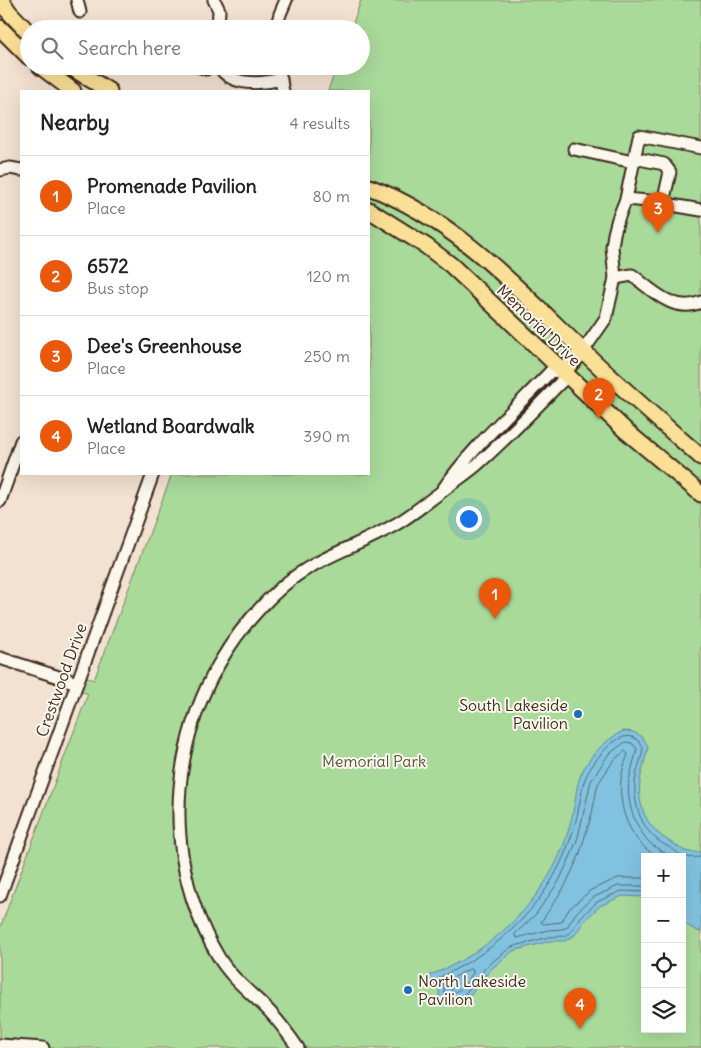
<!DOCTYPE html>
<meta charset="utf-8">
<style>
body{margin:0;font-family:Delius,sans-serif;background:#f2f2f2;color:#222}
.controls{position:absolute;right:15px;bottom:15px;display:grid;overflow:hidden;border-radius:0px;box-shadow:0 5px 20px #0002}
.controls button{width:45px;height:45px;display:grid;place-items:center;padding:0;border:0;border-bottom:1px solid #e0e0e0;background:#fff;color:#222;font:25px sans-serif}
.you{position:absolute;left:468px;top:518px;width:18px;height:18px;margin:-12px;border:4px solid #fff;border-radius:50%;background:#1a73e8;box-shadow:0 0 0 8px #1a73e833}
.badge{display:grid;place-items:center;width:32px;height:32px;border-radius:50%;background:#ea580c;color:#fff;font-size:16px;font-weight:700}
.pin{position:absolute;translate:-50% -41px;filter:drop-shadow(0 1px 2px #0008)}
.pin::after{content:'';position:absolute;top:26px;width:18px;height:15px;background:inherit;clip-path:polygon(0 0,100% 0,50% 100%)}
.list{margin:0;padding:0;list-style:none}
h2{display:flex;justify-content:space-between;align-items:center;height:65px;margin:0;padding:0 20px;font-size:21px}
h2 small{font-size:16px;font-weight:400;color:#767676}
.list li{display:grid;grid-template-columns:32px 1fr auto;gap:15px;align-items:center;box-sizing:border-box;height:80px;padding:0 20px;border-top:1px solid #e0e0e0}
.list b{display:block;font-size:19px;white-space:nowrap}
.list p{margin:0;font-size:16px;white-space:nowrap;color:#767676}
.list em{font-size:16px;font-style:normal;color:#767676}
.icon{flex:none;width:28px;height:28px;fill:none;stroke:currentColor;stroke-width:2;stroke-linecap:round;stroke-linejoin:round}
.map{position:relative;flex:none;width:701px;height:1048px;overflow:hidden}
.search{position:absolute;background:#fff;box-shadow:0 5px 20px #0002;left:20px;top:20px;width:350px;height:55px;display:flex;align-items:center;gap:12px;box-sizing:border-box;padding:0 18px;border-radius:28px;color:#767676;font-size:19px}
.panel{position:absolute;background:#fff;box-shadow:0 5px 20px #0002;left:20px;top:90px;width:350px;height:385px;border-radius:0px}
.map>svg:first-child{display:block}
.green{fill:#a9da9a;stroke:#72825c;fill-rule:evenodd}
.water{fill:#81c2e1;stroke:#658593}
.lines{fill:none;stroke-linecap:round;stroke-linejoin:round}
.shore{stroke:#57676c;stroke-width:1}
.minor-casing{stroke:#3b2a1e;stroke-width:15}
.major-casing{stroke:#3b2a1e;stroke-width:19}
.minor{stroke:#fbf7ec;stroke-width:11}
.major{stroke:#fadf96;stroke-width:15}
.poi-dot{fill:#1f6fb2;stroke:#fbf7ec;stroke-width:2}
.labels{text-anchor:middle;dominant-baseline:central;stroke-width:4;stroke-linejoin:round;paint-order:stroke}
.street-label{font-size:16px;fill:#3b2a1e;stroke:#fbf7ec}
.poi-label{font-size:16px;fill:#3b2a1e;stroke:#fbf7ec;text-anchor:end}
.park-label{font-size:16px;fill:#56563d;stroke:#fbf7ec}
</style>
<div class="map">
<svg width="701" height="1048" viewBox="0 0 701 1048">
<rect width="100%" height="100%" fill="#f3e1d1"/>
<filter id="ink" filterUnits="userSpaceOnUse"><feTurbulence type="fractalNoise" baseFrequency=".02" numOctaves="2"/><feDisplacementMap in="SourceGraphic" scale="10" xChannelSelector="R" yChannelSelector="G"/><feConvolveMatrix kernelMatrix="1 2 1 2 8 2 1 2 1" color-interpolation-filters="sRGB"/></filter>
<g filter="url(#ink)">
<path class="green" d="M361 0H701V1048H0V928L88 694 81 691 86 677 94 680 172 474H369V91H328L337 66H361V29H351ZM645 857H682V1029H645Z"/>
<path class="water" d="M623 731C636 731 643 735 648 747 646 759 641 770 640 782 637 807 648 829 669 841 684 850 682 853 701 852V932L695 930 682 922V857H645V897L622 896 600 906 584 921 575 935 565 941H550L513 951 490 970 466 1000 450 1005 443 1004 439 999V986L427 981 430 975C489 953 540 905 563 847 568 834 571 821 574 807 576 798 576 787 580 777 587 758 605 740 623 731Z"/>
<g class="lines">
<g class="shore">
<path d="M645 878H618L591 890 570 908 561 922 544 924 541 922 565 886 579 856 592 813 598 784 614 760 625 751 628 754C625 762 622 771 621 780 618 810 631 843 658 857"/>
<path d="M645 886H618L592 898 576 913 567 927 563 929 548 930 517 938 515 936V934L536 914 559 881 572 853 578 837 591 781 608 755 625 742 632 743 637 749C635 759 631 769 629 780 626 803 635 828 651 844 657 849 665 852 671 857"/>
<path d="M645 892 621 891 597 902 580 918 571 932 564 936 549 937 511 947 487 966 463 996 450 1000 445 998 444 985 440 980V977C501 949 550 902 571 837 575 826 578 813 580 801 582 794 582 785 585 779 592 761 627 715 643 748 642 759 636 770 635 782 633 807 643 833 665 845 683 854 678 859 701 857"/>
<path d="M470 969 473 970V973C468 980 462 992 452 992L450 980Z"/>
</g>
<g class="minor-casing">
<g id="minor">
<path d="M77 0 80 12"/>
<path d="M214 0 219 10 218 29"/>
<path d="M276 29 280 14 286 0"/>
<path d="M198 66 206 69 210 66"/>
<path d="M219 66C231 87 262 84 281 79"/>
<path d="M278 66 283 91"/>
<path d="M574 149 633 162"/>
<path d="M634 158 664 164 670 172 663 203"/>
<path d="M0 170 10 168 21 170"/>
<path d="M626 199 648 201 701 210"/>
<path d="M615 278 632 275C652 290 674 314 701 302"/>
<path d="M583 351 606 318 615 278 612 247 614 234 618 219 626 199 639 136 701 148"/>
<path d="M0 501 21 441"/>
<path d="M0 658 77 683"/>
<path d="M0 896 153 474"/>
<path d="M0 1045 43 1048"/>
<path d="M298 1048C287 1032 276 1017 262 1004 246 989 229 975 218 956 146 834 177 678 283 586 318 556 360 546 398 523 413 514 426 503 441 492 453 482 467 474 479 463 506 439 532 412 557 386L562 381V372L551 371C513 411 472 447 441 492"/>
</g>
</g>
<g class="major-casing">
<g id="major">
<path d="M1 0 9 12 29 33"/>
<path d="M0 28 29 57"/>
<path d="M40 66 73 91"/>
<path d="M69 66 109 91"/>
<path d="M369 187C455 219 517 288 582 350 620 387 661 422 701 457"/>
<path d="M369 210 426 246 451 265 626 431 701 494"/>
<path d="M562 372 583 351"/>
</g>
</g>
<use href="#minor" class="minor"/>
<use href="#major" class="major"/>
</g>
</g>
<g class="poi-dot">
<circle cx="578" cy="714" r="5"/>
<circle cx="408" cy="990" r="5"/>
</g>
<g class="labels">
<g class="street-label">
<text transform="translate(539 325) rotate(44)">Memorial Drive</text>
<text transform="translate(61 680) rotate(-70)">Crestwood Drive</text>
</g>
<g class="poi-label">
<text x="568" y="705">South Lakeside<tspan x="568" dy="18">Pavilion</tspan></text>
<text x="418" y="981" text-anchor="start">North Lakeside<tspan x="418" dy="18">Pavilion</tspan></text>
</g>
<g class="park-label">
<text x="374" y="761">Memorial Park</text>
</g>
</g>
</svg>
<div class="controls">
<button>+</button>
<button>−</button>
<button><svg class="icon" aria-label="locate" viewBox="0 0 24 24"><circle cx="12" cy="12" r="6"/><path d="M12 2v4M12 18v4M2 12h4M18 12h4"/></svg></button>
<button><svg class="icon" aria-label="layers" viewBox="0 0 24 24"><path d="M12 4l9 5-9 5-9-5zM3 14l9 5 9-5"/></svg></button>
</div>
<div class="you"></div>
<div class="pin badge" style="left:495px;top:619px">1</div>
<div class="pin badge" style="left:599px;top:419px">2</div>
<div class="pin badge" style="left:658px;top:233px">3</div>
<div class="pin badge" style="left:580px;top:1029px">4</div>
<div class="search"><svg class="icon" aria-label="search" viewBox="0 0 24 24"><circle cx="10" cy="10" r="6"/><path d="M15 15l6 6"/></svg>Search here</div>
<section class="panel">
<h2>Nearby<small>4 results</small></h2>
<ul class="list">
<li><span class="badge">1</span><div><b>Promenade Pavilion</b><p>Place</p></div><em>80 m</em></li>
<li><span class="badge">2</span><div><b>6572</b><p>Bus stop</p></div><em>120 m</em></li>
<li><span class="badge">3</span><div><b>Dee's Greenhouse</b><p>Place</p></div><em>250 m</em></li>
<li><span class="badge">4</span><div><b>Wetland Boardwalk</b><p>Place</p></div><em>390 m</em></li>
</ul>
</section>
</div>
